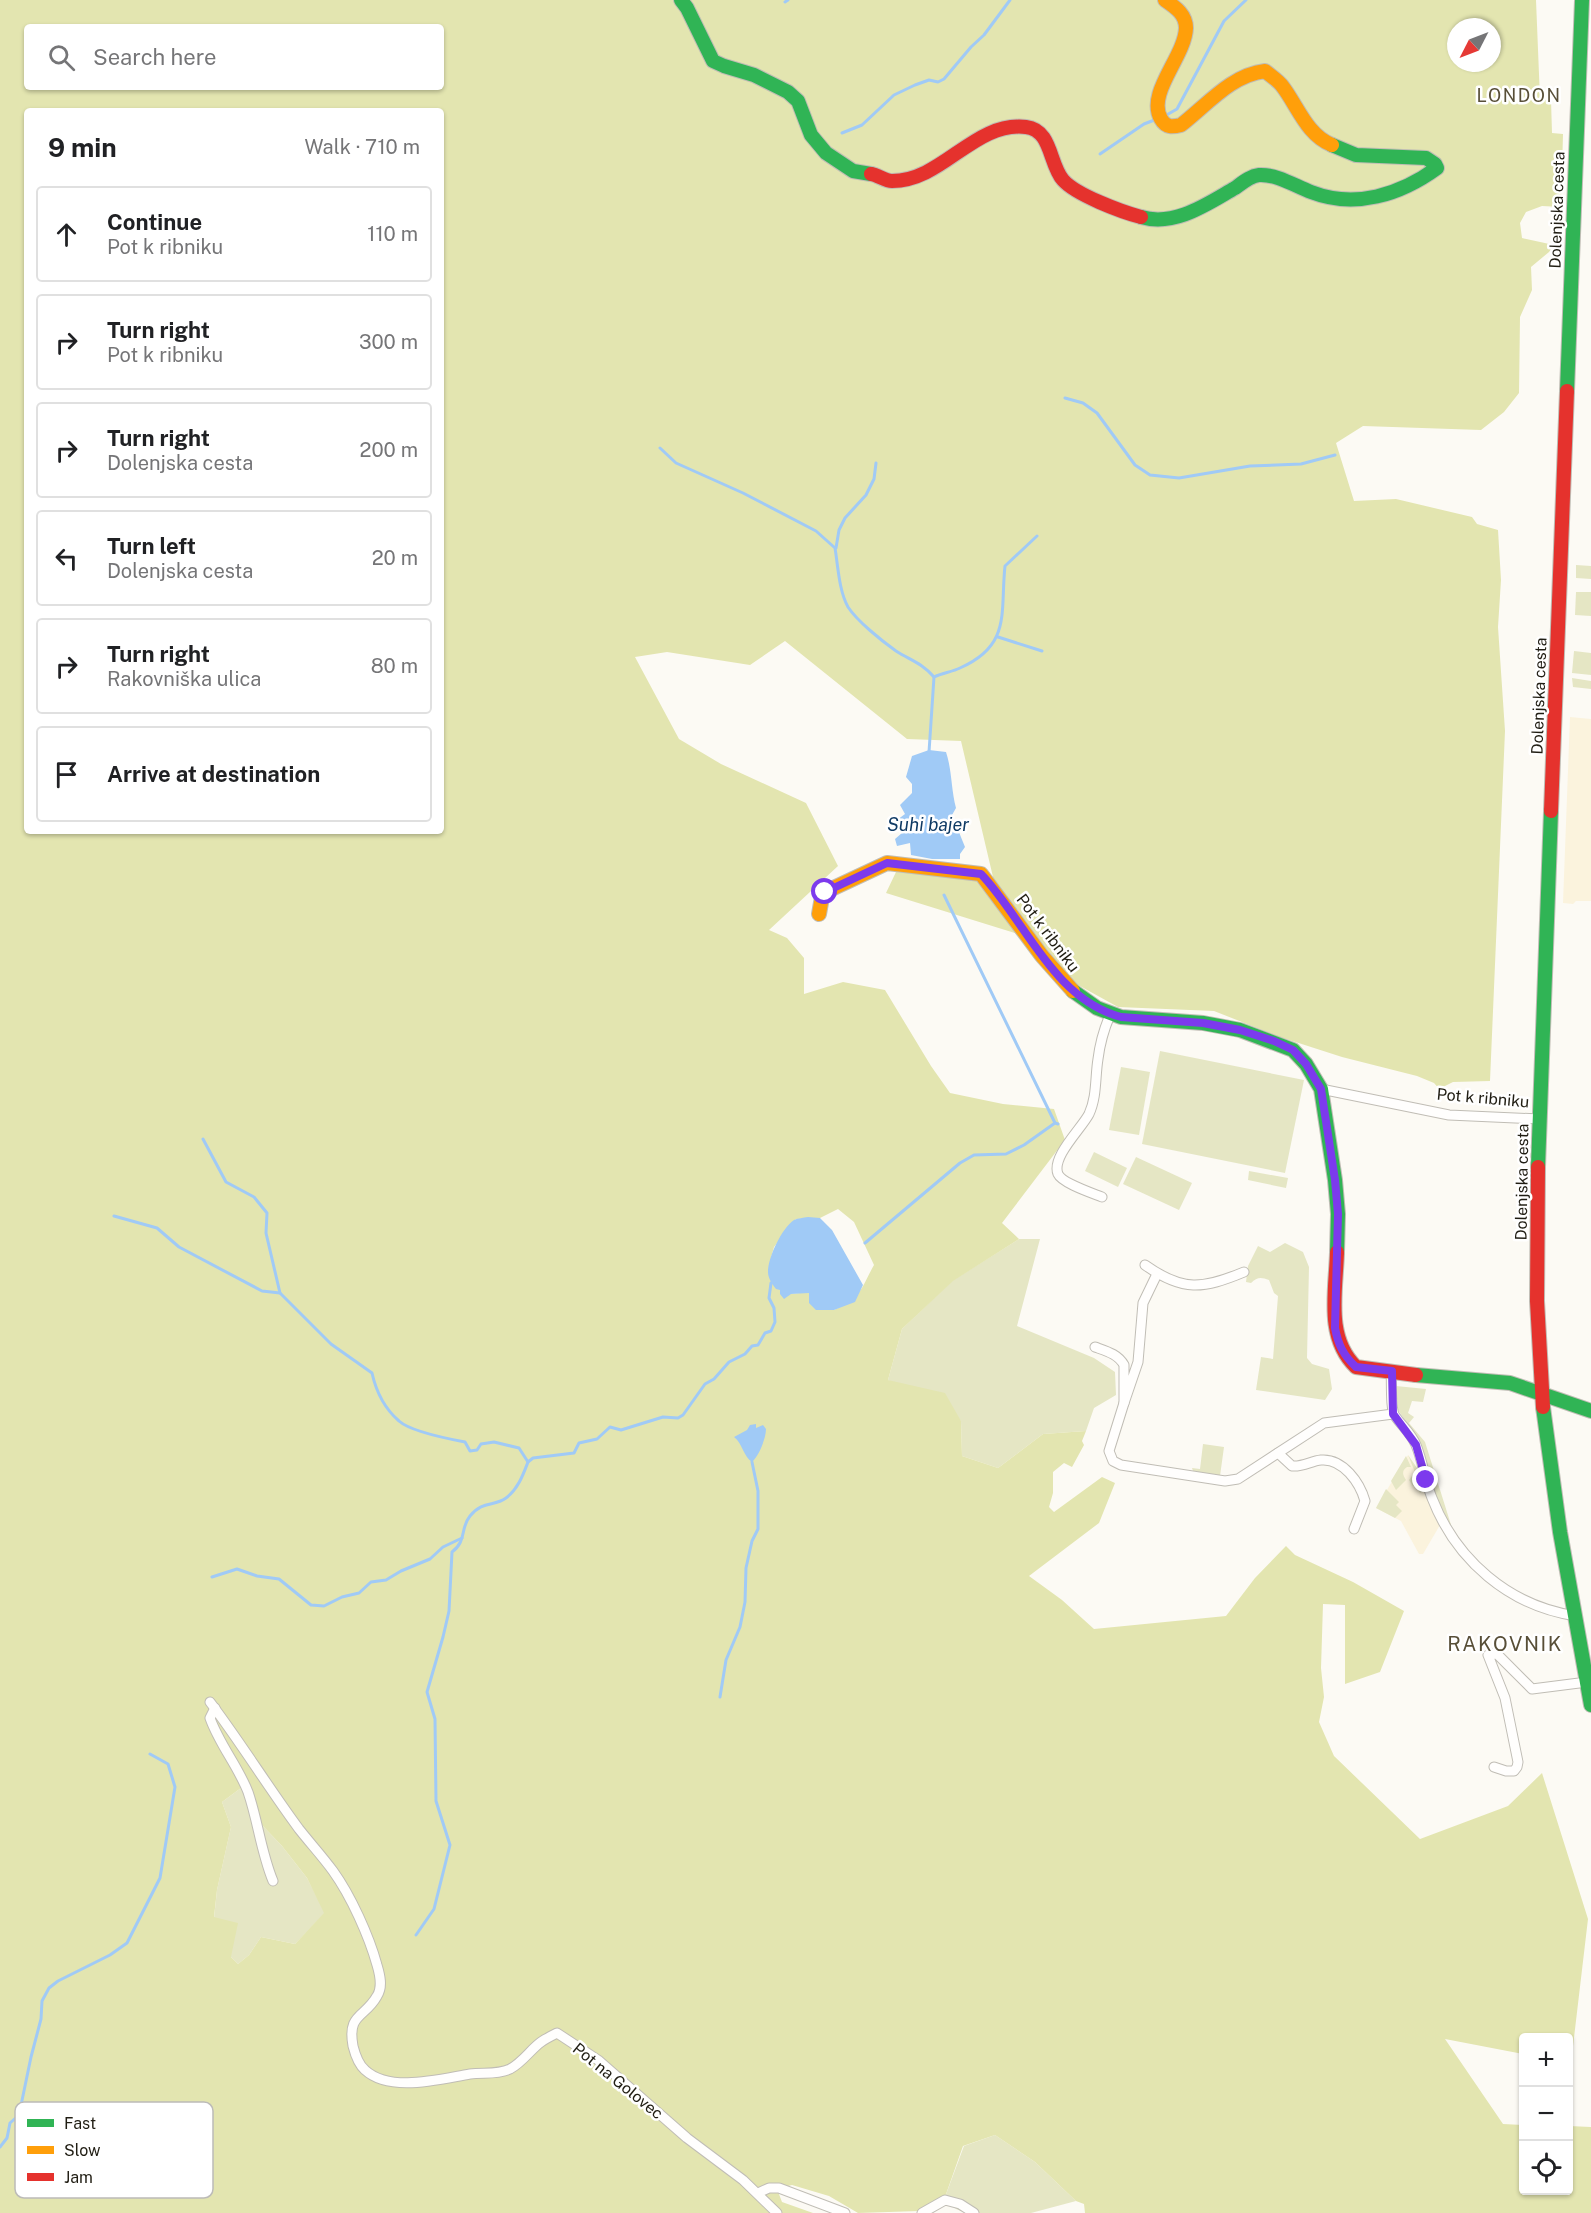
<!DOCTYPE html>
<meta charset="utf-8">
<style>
body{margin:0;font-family:"Public Sans",sans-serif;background:#f2f2f2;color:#202124}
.controls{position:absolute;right:18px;bottom:18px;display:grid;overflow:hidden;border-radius:6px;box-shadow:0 2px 4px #0004}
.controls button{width:54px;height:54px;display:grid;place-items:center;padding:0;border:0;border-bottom:2px solid #e0e0e0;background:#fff;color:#202124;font:30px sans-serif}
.compass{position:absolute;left:1447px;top:18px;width:54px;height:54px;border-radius:50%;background:#fff;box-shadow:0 2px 4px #0004;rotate:228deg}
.stop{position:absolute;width:18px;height:18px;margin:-14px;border:4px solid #7c3aed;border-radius:50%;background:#fff}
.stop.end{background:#7c3aed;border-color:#fff;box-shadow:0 2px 6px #0008}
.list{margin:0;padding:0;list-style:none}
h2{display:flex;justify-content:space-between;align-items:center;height:78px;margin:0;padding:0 24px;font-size:26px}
h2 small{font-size:20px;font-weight:400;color:#757577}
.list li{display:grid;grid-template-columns:39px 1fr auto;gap:18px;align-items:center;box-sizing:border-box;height:96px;margin:0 12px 12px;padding:0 12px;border:2px solid #e0e0e0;border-radius:6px}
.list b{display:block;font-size:22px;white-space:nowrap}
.list p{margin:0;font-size:20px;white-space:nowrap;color:#757577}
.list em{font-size:20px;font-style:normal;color:#757577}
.icon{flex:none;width:33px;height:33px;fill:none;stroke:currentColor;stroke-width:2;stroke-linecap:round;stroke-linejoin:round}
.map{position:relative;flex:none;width:1591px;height:2213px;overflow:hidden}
.search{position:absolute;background:#fff;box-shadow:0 2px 4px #0004;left:24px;top:24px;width:420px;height:66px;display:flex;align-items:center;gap:15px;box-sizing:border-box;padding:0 21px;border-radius:6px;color:#757577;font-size:22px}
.panel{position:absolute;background:#fff;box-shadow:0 2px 4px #0004;left:24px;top:108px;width:420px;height:726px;border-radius:6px}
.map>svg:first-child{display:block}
.built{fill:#fbf3dd}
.green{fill:#e5e6c4}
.forest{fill:#e3e5b0;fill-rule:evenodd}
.water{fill:#a0caf6}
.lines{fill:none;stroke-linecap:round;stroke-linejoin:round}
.stream{stroke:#a0caf6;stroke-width:3}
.street-casing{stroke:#c0bdb5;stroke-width:11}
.fast-casing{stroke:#c0bdb5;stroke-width:16}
.slow-casing{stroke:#c0bdb5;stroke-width:16}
.jam-casing{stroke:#c0bdb5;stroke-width:16}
.street{stroke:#fffefd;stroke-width:9}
.fast{stroke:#30b455;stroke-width:14}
.slow{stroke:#ff9f0a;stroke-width:14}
.jam{stroke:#e5322d;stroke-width:14}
.route{stroke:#7c3aed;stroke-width:8}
.labels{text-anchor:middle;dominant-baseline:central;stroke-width:5;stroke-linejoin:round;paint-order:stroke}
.street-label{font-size:16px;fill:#201d13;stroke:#fff}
.neighbourhood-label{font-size:18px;letter-spacing:1.5px;fill:#584f38;stroke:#fff}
.water-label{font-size:18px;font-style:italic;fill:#0f3a64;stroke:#fff}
.quarter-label{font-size:20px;letter-spacing:1.5px;fill:#584f38;stroke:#fff}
.key{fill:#fff;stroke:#bcbbb8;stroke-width:1.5}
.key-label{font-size:16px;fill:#201d13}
</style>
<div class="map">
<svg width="1591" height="2213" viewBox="0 0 1591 2213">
<rect width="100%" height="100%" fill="#fcfaf4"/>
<g class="built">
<path d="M1570 717 1591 719V901H1576L1573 904 1563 903Z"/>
<path d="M1408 1455 1417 1468 1423 1490 1440 1525 1423 1554H1419L1401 1521 1376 1508Z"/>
</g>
<g class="green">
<path d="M1576 565 1591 566V579L1576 578Z"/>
<path d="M1576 592H1591V616L1575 615Z"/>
<path d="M1574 651 1591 653V675L1572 673Z"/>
<path d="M1572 678 1591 681V689L1573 687Z"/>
<path d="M1160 1051 1304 1080 1285 1173 1142 1144Z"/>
<path d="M1121 1067 1150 1072 1139 1135 1109 1130Z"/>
<path d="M1094 1152 1127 1168 1118 1187 1085 1171Z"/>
<path d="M1136 1157 1192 1183 1179 1210 1123 1184Z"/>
<path d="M1249 1171 1288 1178 1286 1188 1248 1180Z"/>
<path d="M1019 1239H1040L1017 1326 1094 1358 1115 1372 1116 1395 1094 1408 1086 1431 1043 1434 998 1468 962 1456 961 1421 888 1380 902 1329 952 1281Z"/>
<path d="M1285 1243 1303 1252 1309 1267 1307 1358 1312 1364 1329 1369 1332 1389 1325 1400 1256 1390 1261 1357 1273 1359 1278 1296 1274 1293 1269 1280C1261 1277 1257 1277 1251 1283L1246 1282 1248 1266 1258 1246 1270 1252Z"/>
<path d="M1396 1386 1426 1389 1423 1402 1412 1401 1408 1413 1414 1417 1409 1423 1425 1442 1452 1528 1435 1496 1413 1432 1398 1410Z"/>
<path d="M1203 1444 1224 1447 1220 1476 1193 1471 1192 1468 1200 1469Z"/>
<path d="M1408 1455 1417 1468 1424 1489 1420 1493 1416 1485 1413 1486 1409 1480 1415 1472Z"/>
<path d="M1406 1456 1411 1467H1407C1401 1471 1403 1475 1406 1480L1396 1490 1391 1481Z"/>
<path d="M1386 1489 1399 1502 1396 1505 1402 1511 1395 1518 1376 1508Z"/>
<path d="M241 1788 261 1824 282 1846 307 1878 325 1913 295 1944 261 1937 249 1955 238 1964 231 1957 214 1918 217 1890 231 1827 222 1802Z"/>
<path d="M995 2135 1035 2162 1076 2201 1031 2213H966L956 2209 945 2197 964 2146Z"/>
</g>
<path class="forest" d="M0 0H1536L1540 99 1551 100 1552 133 1563 134 1561 207 1542 206 1526 212 1520 223 1522 238 1554 245 1549 252 1531 267 1532 290 1520 317 1519 393 1504 412 1481 430 1363 426 1336 443 1354 501 1396 499 1472 517 1477 524 1498 530 1501 580 1498 627 1505 731 1490 1081 1453 1082 1445 1086 1443 1093 1434 1083 1417 1076 1342 1057 1280 1037 1214 1011 1118 1007 1069 980 1034 939 886 893 896 872 993 877 961 741 907 739 785 641 750 665 667 652 635 657 679 739 721 764 806 803 838 866 769 930 787 938 804 958V994L843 982 885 990 931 1066 950 1093 1003 1104 1054 1109 1065 1140 1002 1223 1019 1239 953 1281 902 1329 888 1380 945 1393 961 1421 962 1456 998 1468 1043 1434 1086 1431 1082 1441 1084 1445 1072 1467 1064 1463 1053 1472V1493L1049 1507 1054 1512 1102 1477 1115 1483 1099 1523 1029 1576 1062 1600 1094 1629 1226 1616 1255 1578 1286 1546 1295 1555 1353 1582 1404 1611 1380 1672 1345 1684V1605L1323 1604 1321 1668 1324 1697 1319 1722 1334 1756 1420 1839 1508 1806 1542 1773 1588 1919 1571 2063H1569L1568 2038H1524L1523 2054 1445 2039 1503 2124 1523 2125 1524 2190H1568L1569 2126 1591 2127V2213H1085L1084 2204 1076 2201 1035 2162 995 2135 963 2146 945 2197 919 2211 858 2213 829 2196 792 2185 777 2189 782 2202 813 2213H0ZM27 27H441V87H27ZM1456 27H1492V63H1456ZM27 111H441V831H27ZM838 1209 854 1222 874 1265C860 1290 862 1297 834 1310L809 1292 791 1294 780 1290 771 1258 774 1247 796 1219 820 1218ZM241 1788 261 1824 282 1846 307 1878 324 1913 295 1944 261 1937 249 1955 238 1964 231 1957 238 1923 214 1917 217 1890 231 1827 222 1802Z"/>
<g class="water">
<path d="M929 750 946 752C952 770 951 789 956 808L952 815 965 847 960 854V859H932L911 855 910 843 897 846 895 839 902 833V826L897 820 905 814 900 805 912 793V784L906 777 912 756Z"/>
<path d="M808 1217 820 1218 832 1230 863 1285 855 1302 834 1310H816L809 1303V1293L791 1294 784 1299 780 1294V1290L776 1289C772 1284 768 1278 768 1272 768 1257 782 1228 794 1220 798 1218 803 1218 808 1217Z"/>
<path d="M756 1424V1428L763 1425 766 1429C766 1438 759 1456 752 1462 743 1456 743 1444 734 1437L747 1430 750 1425Z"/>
</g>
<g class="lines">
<g class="stream">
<path d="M785 2 788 0"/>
<path d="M1163 117 1177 109 1224 21 1246 0"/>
<path d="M842 133 862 125 894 95 915 85 929 80 938 82 944 79 971 47 984 35 1010 0"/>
<path d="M1100 154 1144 124 1157 119"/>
<path d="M1065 398 1083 403 1097 413 1135 465 1150 475 1179 478 1250 466 1301 464 1335 455"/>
<path d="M660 448 676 463 743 493 816 531 835 548C838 566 839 591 848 607 857 621 882 641 896 651 910 660 922 663 934 677L929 752"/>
<path d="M836 548 839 530 845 518 866 495 874 479 876 463"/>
<path d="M998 637 1042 651"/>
<path d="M934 677C942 673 952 672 960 668 1012 645 1000 612 1005 566L1037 536"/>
<path d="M944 895 1055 1123"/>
<path d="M203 1139 226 1182 254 1197 267 1213 266 1233 280 1293 331 1344 372 1373C376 1391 384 1408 399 1421 410 1431 449 1439 465 1442L470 1451 477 1450 481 1444 494 1442 519 1448 528 1462 533 1458 574 1453 579 1443 597 1439 610 1427 621 1430 663 1417 678 1418 683 1415 705 1384 714 1379 729 1362 745 1354 752 1346 758 1345 765 1333 771 1331 775 1322 774 1308 769 1298 771 1283 774 1282"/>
<path d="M114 1216 157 1228 179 1247 262 1291 280 1293"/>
<path d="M865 1243 960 1163 974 1155 1006 1154 1024 1145 1055 1123 1058 1124"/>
<path d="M212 1577 237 1569 257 1576 279 1579 311 1605 324 1606 342 1597 359 1593 371 1582 386 1580 401 1571 430 1559 443 1547 462 1538"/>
<path d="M720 1697 726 1660 740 1627 745 1602 746 1568 752 1541 758 1529V1491L752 1462"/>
<path d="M416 1935 434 1909 450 1845 436 1801 435 1719 427 1692 443 1637 449 1611 452 1552C467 1541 460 1528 470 1516 483 1500 494 1507 506 1498 518 1489 523 1475 528 1462"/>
<path d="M0 2147 7 2138 10 2123 19 2115 31 2057 41 2019 42 2001 49 1988 58 1981 110 1955 127 1943 160 1878 175 1787 168 1764 150 1754"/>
</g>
<g class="street-casing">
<g id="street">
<path d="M1321 1089 1449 1115 1540 1119"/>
<path d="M1102 1197C1092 1193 1062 1183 1058 1174 1051 1157 1082 1128 1089 1114 1097 1097 1095 1077 1098 1059 1100 1043 1104 1029 1110 1015"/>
<path d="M1145 1265C1183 1292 1203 1289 1244 1272"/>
<path d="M1095 1347C1106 1351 1118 1354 1124 1365V1403L1138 1362 1143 1303 1157 1274"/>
<path d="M1391 1371C1392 1381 1390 1409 1395 1416 1402 1426 1411 1433 1416 1445 1423 1462 1425 1481 1432 1498 1456 1560 1509 1606 1576 1616"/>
<path d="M1124 1403 1109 1451 1113 1461 1121 1465 1225 1481 1238 1479 1324 1423 1393 1414"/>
<path d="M1278 1453 1292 1466C1303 1467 1311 1461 1321 1460 1343 1458 1360 1483 1365 1501L1354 1529"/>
<path d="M210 1702C241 1743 268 1787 299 1829 310 1843 322 1856 333 1871 351 1896 369 1936 377 1965 380 1975 383 1987 377 1996 365 2018 347 2013 353 2046 355 2054 358 2064 365 2070 390 2093 440 2079 470 2074 483 2072 497 2075 510 2069 523 2062 530 2050 541 2042 545 2039 551 2036 557 2033L598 2060 687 2138 743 2180 777 2213"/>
<path d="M215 1708 210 1718C219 1744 238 1766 248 1792 258 1821 261 1852 273 1881"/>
<path d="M1494 1767 1506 1771H1514L1517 1767 1518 1762 1505 1698 1488 1655 1491 1653 1498 1655 1532 1689 1587 1682"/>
<path d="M758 2193 769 2188H779L845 2213"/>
<path d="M922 2213 945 2200 960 2204 974 2213"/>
</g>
</g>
<g class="fast-casing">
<g id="fast">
<path d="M681 0 687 8 713 61 724 66 754 75 788 92 798 101 811 135 826 153 853 171 871 174"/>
<path d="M1141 217C1175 227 1207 204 1235 188 1242 183 1250 176 1259 175 1277 174 1295 186 1311 192 1355 209 1400 195 1437 168L1435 164 1426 158 1356 155 1332 145"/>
<path d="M1567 391 1582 0"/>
<path d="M1073 991 1097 1008 1121 1017 1203 1023 1240 1030 1293 1050 1306 1064 1321 1089 1335 1180 1338 1214 1337 1252"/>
<path d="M1538 1167 1551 811"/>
<path d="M1416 1375 1510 1383 1591 1411"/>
<path d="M1543 1407 1560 1532 1591 1705"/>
</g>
</g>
<g class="slow-casing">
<g id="slow">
<path d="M1165 0C1175 7 1186 14 1186 28 1185 57 1146 93 1161 119 1166 128 1173 127 1181 125 1207 105 1231 75 1265 71 1271 76 1279 81 1283 87 1298 107 1307 135 1332 145"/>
<path d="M819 914 822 897 825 892 887 863 981 874 1042 956 1073 991"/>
</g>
</g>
<g class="jam-casing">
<g id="jam">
<path d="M871 174C878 175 885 181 892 181 943 181 974 121 1026 127 1052 130 1049 164 1063 180 1076 195 1122 212 1141 217"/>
<path d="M1551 811 1567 391"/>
<path d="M1538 1167 1537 1301 1543 1407"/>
<path d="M1337 1252C1336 1291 1325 1337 1356 1367L1416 1375"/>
</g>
</g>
<use href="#street" class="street"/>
<use href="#fast" class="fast"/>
<use href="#slow" class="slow"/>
<use href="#jam" class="jam"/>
</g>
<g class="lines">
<path class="route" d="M825 892 887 863 981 874C1025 920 1053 999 1121 1017L1203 1023 1240 1030 1274 1041 1293 1050 1306 1064 1321 1089 1335 1180 1338 1214 1335 1328C1338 1344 1343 1355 1356 1367L1392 1371 1393 1414 1416 1445 1426 1480"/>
</g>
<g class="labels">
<g class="street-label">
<text transform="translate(1557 210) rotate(-88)">Dolenjska cesta</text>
<text transform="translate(1539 696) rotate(-88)">Dolenjska cesta</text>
<text transform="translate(1048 933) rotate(53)">Pot k ribniku</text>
<text transform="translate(1483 1098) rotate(5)">Pot k ribniku</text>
<text transform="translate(1522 1182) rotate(-89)">Dolenjska cesta</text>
<text transform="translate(618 2081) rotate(39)">Pot na Golovec</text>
</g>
<g class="neighbourhood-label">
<text x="1519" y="95">LONDON</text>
</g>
<g class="water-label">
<text x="928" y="824">Suhi bajer</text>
</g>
<g class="quarter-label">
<text x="1505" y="1644">RAKOVNIK</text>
</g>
</g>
<rect x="15" y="2102" width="198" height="96" rx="9" class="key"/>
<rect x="27" y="2119" width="27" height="8" fill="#30b455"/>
<rect x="27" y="2146" width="27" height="8" fill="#ff9f0a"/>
<rect x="27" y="2173" width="27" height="8" fill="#e5322d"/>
<g class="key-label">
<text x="64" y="2129">Fast</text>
<text x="64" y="2156">Slow</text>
<text x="64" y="2183">Jam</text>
</g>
</svg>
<div class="controls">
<button>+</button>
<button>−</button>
<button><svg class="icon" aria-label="locate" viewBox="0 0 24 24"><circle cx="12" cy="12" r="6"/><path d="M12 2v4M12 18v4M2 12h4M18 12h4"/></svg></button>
</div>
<svg class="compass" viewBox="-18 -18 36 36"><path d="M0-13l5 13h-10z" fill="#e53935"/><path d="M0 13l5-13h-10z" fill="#757577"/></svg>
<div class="stop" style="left:825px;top:892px"></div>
<div class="stop end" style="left:1426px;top:1480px"></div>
<div class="search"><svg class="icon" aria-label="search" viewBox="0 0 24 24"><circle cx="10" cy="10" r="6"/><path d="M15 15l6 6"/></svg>Search here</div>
<section class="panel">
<h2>9 min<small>Walk · 710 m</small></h2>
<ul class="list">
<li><svg class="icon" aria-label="ahead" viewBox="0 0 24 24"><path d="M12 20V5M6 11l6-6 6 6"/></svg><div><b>Continue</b><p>Pot k ribniku</p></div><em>110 m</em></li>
<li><svg class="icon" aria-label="right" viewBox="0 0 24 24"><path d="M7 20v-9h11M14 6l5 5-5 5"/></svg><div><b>Turn right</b><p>Pot k ribniku</p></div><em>300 m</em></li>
<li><svg class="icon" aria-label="right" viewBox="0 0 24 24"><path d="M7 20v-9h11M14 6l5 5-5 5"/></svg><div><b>Turn right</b><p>Dolenjska cesta</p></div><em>200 m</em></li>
<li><svg class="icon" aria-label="left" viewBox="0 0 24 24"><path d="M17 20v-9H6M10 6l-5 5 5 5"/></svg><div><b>Turn left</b><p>Dolenjska cesta</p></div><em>20 m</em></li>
<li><svg class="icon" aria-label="right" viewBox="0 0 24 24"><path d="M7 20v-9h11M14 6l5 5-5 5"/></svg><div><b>Turn right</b><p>Rakovniška ulica</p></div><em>80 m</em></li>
<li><svg class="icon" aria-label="arrive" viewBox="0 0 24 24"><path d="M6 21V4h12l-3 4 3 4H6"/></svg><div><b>Arrive at destination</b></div></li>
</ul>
</section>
</div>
